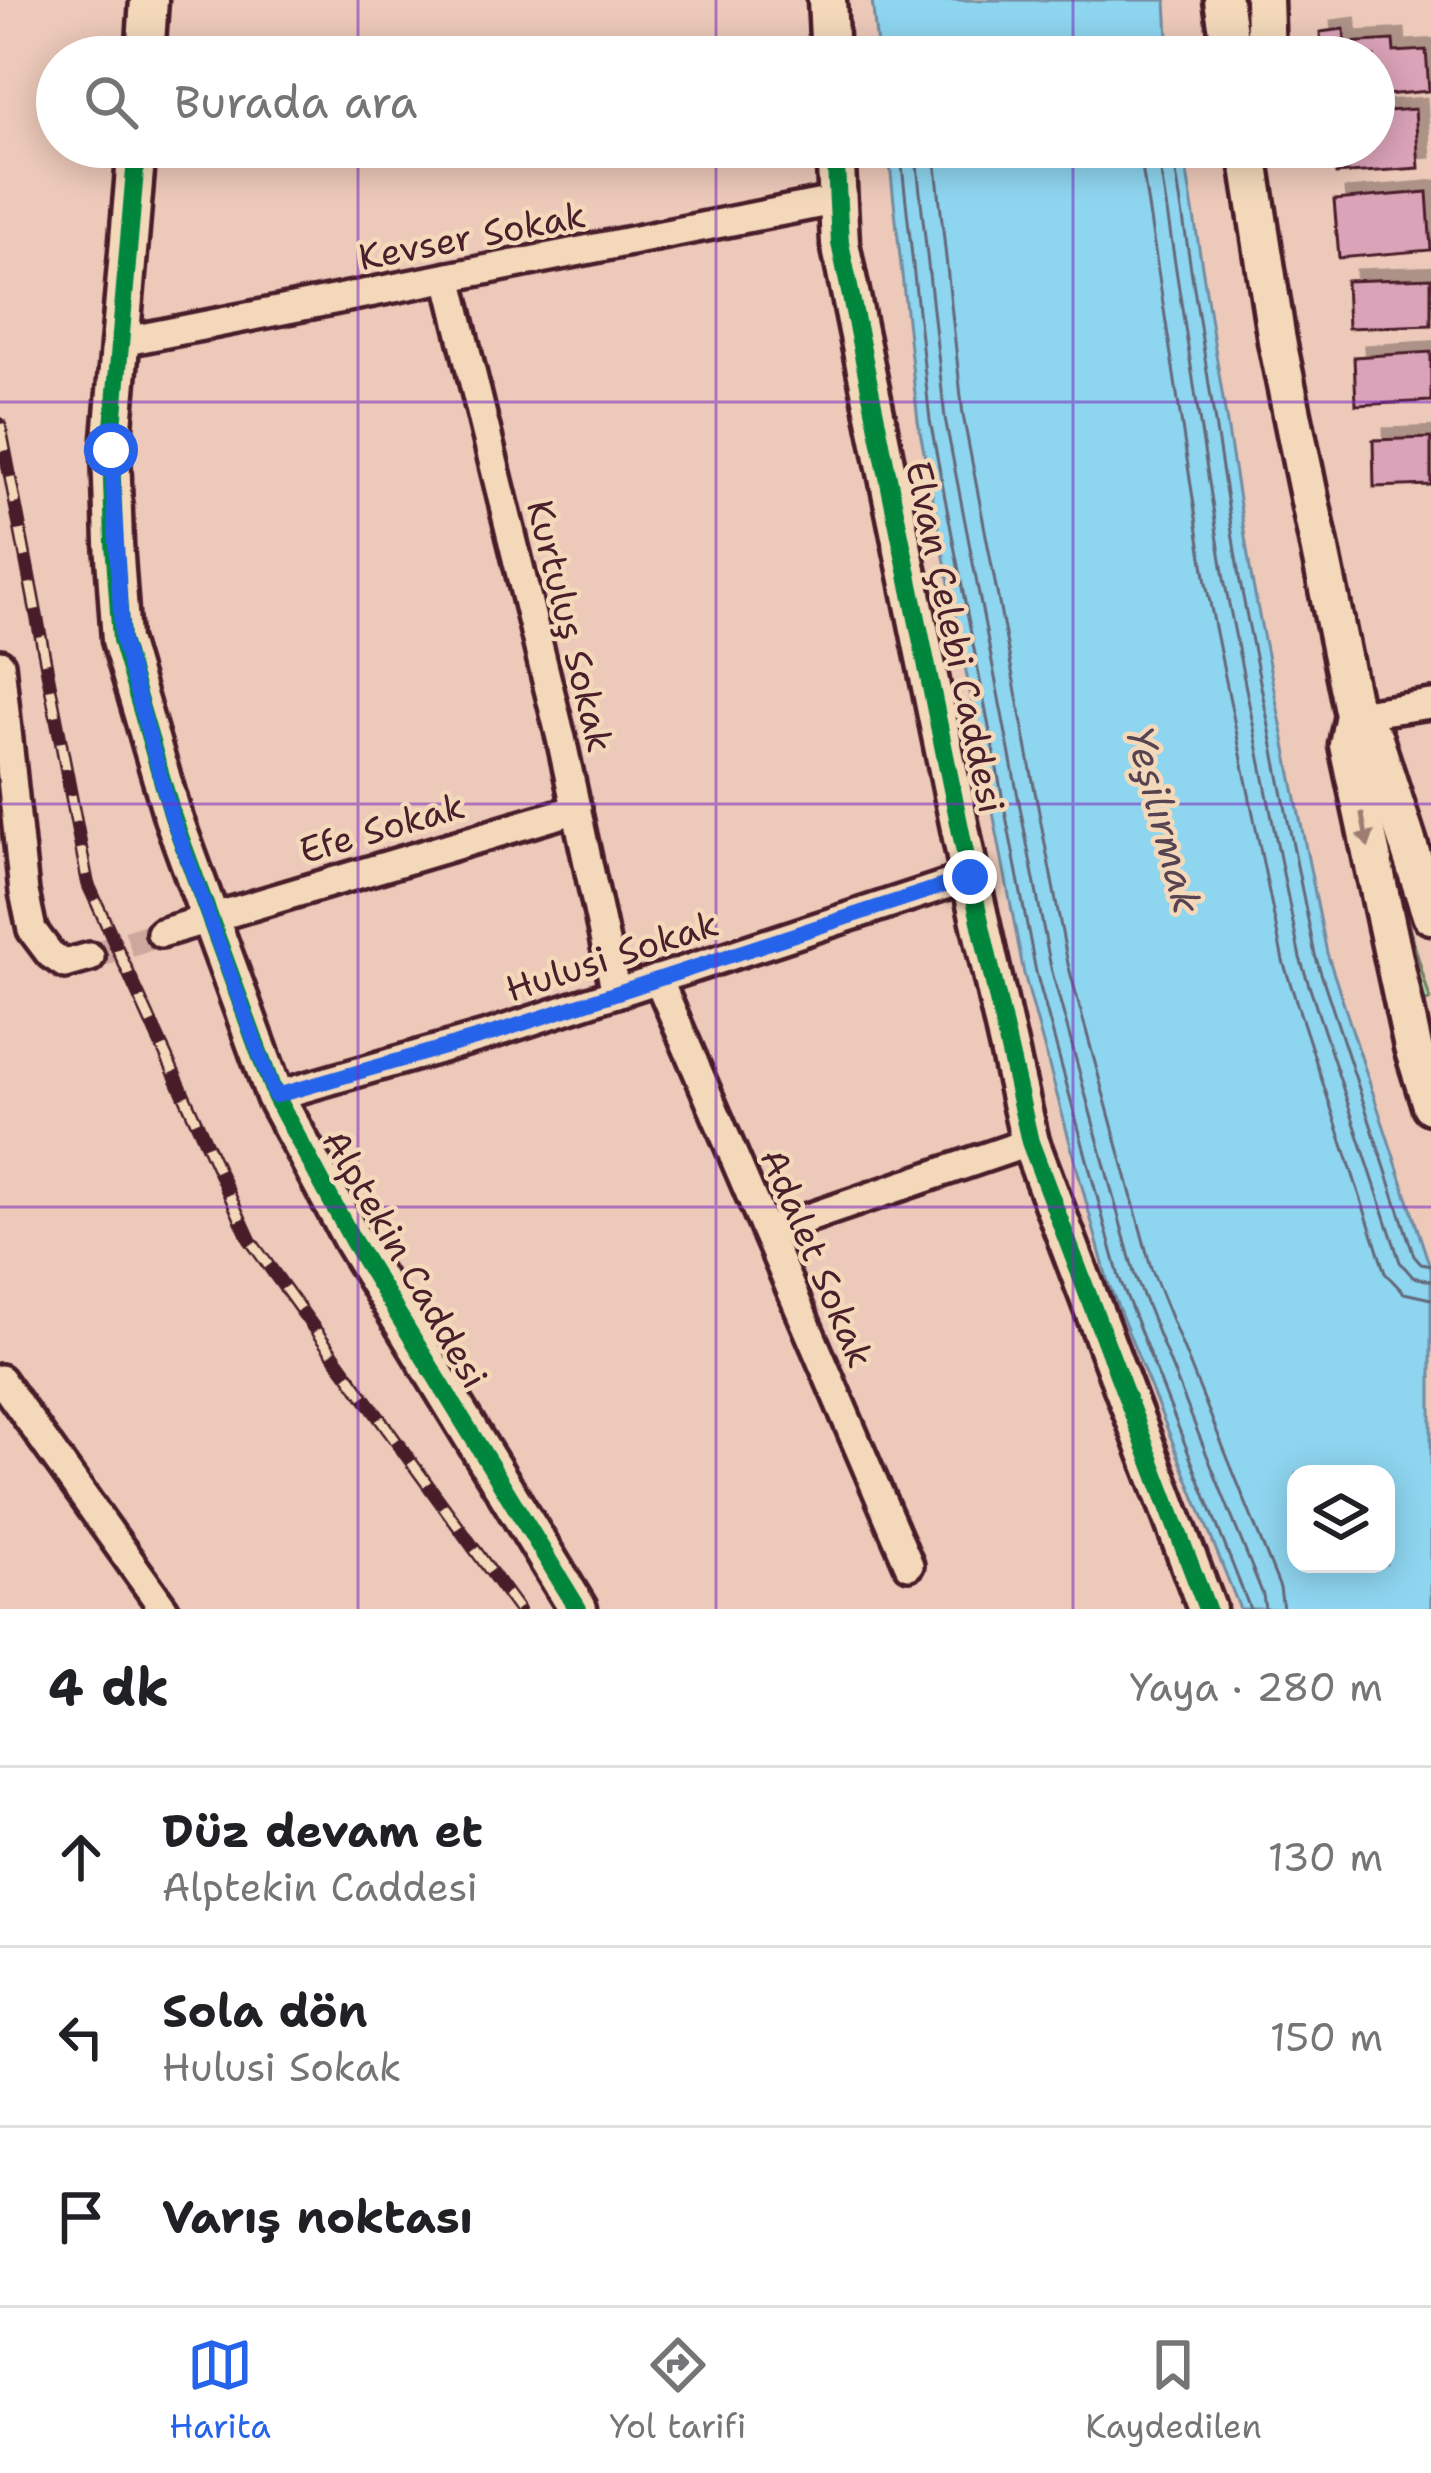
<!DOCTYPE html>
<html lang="tr">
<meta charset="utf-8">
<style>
body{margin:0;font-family:"Shantell Sans",sans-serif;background:#f6f6f6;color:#202124}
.controls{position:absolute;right:36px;bottom:36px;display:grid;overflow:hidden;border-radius:24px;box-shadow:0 6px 30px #0003}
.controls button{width:108px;height:108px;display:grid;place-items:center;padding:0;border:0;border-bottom:3px solid #e0e0e0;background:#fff;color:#202124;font:60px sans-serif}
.stop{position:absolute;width:36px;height:36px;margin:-27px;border:9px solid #2563eb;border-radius:50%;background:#fff}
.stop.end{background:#2563eb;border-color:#fff;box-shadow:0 3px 12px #0008}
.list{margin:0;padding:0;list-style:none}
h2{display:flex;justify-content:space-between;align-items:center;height:156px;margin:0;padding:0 48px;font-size:51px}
h2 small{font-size:39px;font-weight:400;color:#757577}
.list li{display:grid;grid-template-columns:78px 1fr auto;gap:36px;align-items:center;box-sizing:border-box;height:180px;padding:0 48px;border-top:3px solid #e0e0e0}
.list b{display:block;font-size:45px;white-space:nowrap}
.list p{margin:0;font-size:39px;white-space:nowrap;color:#757577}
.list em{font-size:39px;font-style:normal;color:#757577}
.icon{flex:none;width:66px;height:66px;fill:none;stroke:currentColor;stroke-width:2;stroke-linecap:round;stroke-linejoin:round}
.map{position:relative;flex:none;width:1431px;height:1609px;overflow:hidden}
.search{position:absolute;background:#fff;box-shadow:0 6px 30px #0003;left:36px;right:36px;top:36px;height:132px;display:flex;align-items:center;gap:30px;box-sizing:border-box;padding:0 42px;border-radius:66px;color:#757577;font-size:45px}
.sheet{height:696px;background:#fff}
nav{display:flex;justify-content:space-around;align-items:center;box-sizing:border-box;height:168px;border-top:3px solid #e0e0e0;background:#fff;font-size:33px;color:#757577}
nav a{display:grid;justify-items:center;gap:6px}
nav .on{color:#2563eb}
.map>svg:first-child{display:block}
.green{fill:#a0dea6;stroke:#757e68;stroke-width:3}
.water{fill:#8ed5ef;stroke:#738ca1;stroke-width:3;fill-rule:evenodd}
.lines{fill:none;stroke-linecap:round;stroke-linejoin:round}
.shore{stroke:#656879;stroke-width:3}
.building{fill:#dba3b8;stroke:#4a1f2b;stroke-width:3;filter:url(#shadow)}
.street-tunnel{stroke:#cca79d;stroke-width:27;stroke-dasharray:27 14;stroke-linecap:butt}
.street-casing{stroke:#4a1f2b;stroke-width:36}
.secondary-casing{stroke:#4a1f2b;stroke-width:45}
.street{stroke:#f3d9ba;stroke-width:27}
.secondary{stroke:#f3d9ba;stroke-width:36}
.rail-casing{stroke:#4a1f2b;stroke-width:14}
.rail{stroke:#f3d9ba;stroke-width:9;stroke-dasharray:27;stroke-linecap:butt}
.cycleway-casing{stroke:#f3d9ba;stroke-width:26}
.cycleway{stroke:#00873e;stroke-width:18}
.oneway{fill:#9e7c72}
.route{stroke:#2563eb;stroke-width:15}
.grid{fill:none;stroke:#7b2cbf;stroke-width:3;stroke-opacity:0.55}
.labels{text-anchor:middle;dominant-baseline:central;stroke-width:9;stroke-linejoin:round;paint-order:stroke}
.street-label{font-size:36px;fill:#4a1f2b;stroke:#f3d9ba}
.water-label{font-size:39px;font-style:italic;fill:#584352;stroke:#f3d9ba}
</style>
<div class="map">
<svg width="1431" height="1609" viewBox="0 0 1431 1609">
<defs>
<filter id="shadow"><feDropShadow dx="11" dy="-11" stdDeviation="0" flood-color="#0004"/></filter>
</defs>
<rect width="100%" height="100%" fill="#ecc9b9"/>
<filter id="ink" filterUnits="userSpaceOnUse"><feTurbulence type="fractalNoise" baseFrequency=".00833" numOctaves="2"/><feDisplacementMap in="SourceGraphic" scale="24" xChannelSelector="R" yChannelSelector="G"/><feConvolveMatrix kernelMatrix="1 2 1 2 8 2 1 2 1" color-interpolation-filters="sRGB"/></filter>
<g filter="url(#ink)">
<path class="green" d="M1361 761 1430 999V1000L1414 1004Z"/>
<g class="water">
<path d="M872 0H1166L1169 57H878Z"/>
<path d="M888 147H1183L1251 575 1327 953 1431 1270V1609H1240L1108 1282 1024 974 918 421ZM1296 1474H1386V1564H1296Z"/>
</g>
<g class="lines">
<g class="shore">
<path d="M900 147 930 420 1036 972 1119 1277 1250 1609"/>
<path d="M915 147 945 418 1051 968 1134 1273 1263 1595 1265 1609"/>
<path d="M934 147 963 415 1068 964 1151 1268 1280 1588 1283 1609"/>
<path d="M1139 147 1206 583 1283 961 1385 1273 1404 1293 1431 1299"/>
<path d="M1157 147 1224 579 1300 958 1400 1262 1413 1277 1431 1281"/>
<path d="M1172 147 1239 577 1315 955 1414 1256 1421 1264 1431 1266"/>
</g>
</g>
<g class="building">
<path d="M1344 29 1345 43 1393 40 1394 52 1426 50 1429 91 1374 96V57H1322L1320 32Z"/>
<path d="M1415 109 1419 168 1336 174 1334 147H1374V112Z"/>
<path d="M1427 192 1431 250 1339 258 1334 200Z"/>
<path d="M1431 278V325L1348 328 1346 281Z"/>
<path d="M1431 352V401L1356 405 1354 357Z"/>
<path d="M1431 438V485L1374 487 1373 440Z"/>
</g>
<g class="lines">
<path class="street-tunnel" d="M90 957 161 933"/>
<g class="street-casing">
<g id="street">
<path d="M448 277 561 738 616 993"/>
<path d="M121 342 838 200"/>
<path d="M0 664 24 892 32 930 50 954 65 964 90 957"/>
<path d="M1354 715 1431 704"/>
<path d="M161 933 577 809"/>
<path d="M658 979 909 1565"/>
<path d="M275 1096 491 1034 970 877"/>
<path d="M767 1232 1030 1142"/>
<path d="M0 1379 164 1609"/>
</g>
</g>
<g class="secondary-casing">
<g id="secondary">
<path d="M827 0 830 57"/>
<path d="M1223 0 1232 57"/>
<path d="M1264 0 1266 57"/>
<path d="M145 57 149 0"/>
<path d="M137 147 111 450 114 543 121 640 173 817 275 1096 353 1241 578 1609"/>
<path d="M835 147 840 243 970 877 1030 1142 1207 1609"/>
<path d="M1247 147 1277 341 1354 715 1348 745 1413 1047 1431 1105"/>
<path d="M1354 715 1374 739 1431 915"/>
</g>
</g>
<use href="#street" class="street"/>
<use href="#secondary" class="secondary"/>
<g class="rail-casing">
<path id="rail" d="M0 424 88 884 250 1240 518 1609"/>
</g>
<use href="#rail" class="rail"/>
<g class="cycleway-casing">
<g id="cycleway">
<path d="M137 147 111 450 114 543 121 640 173 817 275 1096 353 1241 578 1609"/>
<path d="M835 147 840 243 970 877 1030 1142 1207 1609"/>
</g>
</g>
<use href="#cycleway" class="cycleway"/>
</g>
<defs><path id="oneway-solid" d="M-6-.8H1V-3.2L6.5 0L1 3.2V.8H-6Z" transform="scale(3)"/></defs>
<use class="oneway" href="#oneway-solid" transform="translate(1365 830) rotate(79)"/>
</g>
<g class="lines" filter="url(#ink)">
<path class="route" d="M111 450 122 640 172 817 275 1096 491 1034 970 877"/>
</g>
<path class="grid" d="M358 0V57M716 0V57M1073 0V57M358 147V1609M716 147V1609M1073 147V1609M0 402H1431M0 804H1431M0 1207H1431"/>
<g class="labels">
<g class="street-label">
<text transform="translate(472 236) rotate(-11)">Kevser Sokak</text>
<text transform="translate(570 626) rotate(76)">Kurtuluş Sokak</text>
<text transform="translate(955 637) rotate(78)">Elvan Çelebi Caddesi</text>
<text transform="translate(382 828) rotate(-16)">Efe Sokak</text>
<text transform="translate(612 956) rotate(-18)">Hulusi Sokak</text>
<text transform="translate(817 1258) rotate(67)">Adalet Sokak</text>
<text transform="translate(405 1259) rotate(60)">Alptekin Caddesi</text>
</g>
<g class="water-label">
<text transform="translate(1164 820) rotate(75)">Yeşilırmak</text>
</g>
</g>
</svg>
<div class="controls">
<button><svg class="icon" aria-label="layers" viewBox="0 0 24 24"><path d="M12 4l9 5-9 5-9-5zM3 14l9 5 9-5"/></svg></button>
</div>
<div class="stop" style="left:111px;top:450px"></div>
<div class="stop end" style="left:970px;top:877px"></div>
<div class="search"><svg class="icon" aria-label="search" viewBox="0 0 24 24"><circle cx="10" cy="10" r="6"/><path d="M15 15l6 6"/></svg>Burada ara</div>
</div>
<section class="sheet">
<h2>4 dk<small>Yaya · 280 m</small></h2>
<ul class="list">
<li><svg class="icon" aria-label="ahead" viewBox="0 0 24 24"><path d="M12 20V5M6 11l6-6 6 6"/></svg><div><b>Düz devam et</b><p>Alptekin Caddesi</p></div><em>130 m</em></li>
<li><svg class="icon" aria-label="left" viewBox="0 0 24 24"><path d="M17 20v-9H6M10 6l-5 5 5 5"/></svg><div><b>Sola dön</b><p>Hulusi Sokak</p></div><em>150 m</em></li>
<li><svg class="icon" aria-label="arrive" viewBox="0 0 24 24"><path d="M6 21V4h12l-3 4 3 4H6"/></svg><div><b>Varış noktası</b></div></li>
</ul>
</section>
<nav>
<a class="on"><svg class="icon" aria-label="map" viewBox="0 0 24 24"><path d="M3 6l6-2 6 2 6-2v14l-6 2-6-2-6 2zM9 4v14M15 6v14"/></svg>Harita</a>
<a><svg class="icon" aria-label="directions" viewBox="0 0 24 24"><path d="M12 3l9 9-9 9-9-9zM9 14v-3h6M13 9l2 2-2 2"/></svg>Yol tarifi</a>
<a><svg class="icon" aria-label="saved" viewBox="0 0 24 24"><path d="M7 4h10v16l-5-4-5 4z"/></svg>Kaydedilen</a>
</nav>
